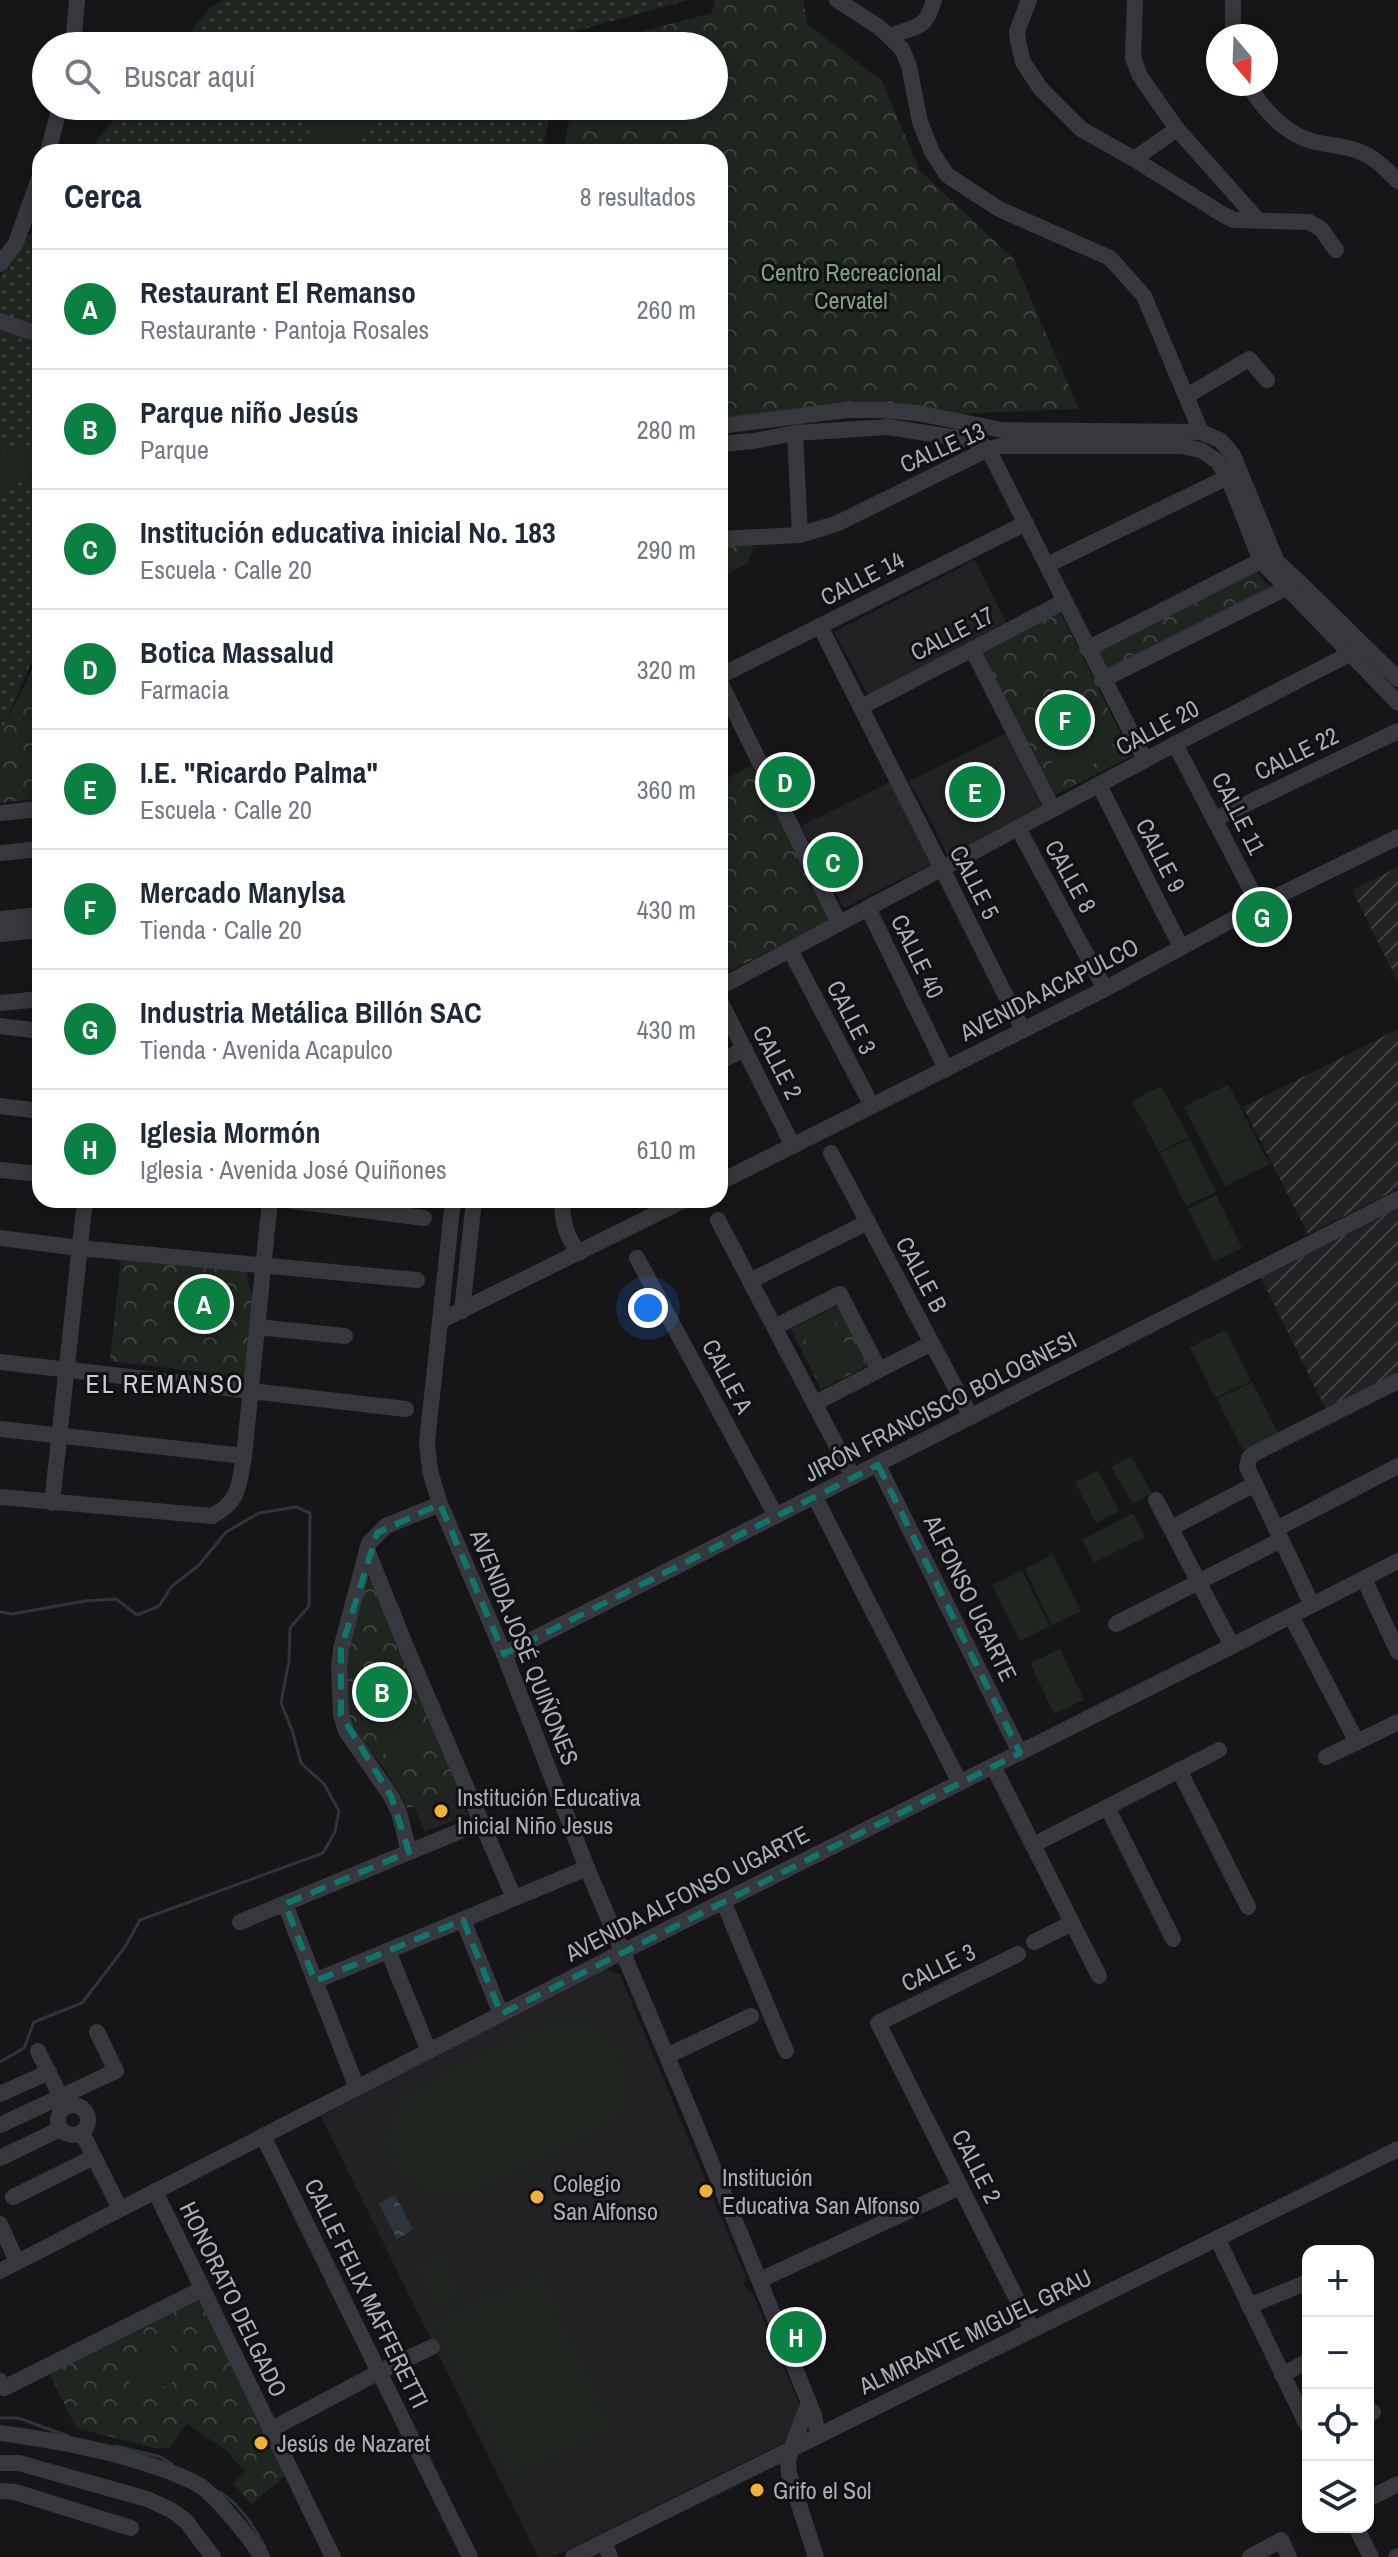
<!DOCTYPE html>
<html lang="es">
<meta charset="utf-8">
<style>
body{margin:0;font-family:"Archivo Narrow",sans-serif;background:#f2f2f3;color:#1f2937}
.controls{position:absolute;right:24px;bottom:24px;display:grid;overflow:hidden;border-radius:16px;box-shadow:0 4px 12px #0003}
.controls button{width:72px;height:72px;display:grid;place-items:center;padding:0;border:0;border-bottom:2px solid #e0e1e3;background:#fff;color:#1f2937;font:40px sans-serif}
.compass{position:absolute;left:1206px;top:24px;width:72px;height:72px;border-radius:50%;background:#fff;box-shadow:0 4px 12px #0003;rotate:161deg}
.you{position:absolute;left:648px;top:1308px;width:28px;height:28px;margin:-20px;border:6px solid #fff;border-radius:50%;background:#1a73e8;box-shadow:0 0 0 12px #1a73e833}
.badge{display:grid;place-items:center;width:52px;height:52px;border-radius:50%;background:#0b8043;color:#fff;font-size:26px;font-weight:700}
.pin{position:absolute;translate:-50% -50%;border:4px solid #fff;box-shadow:0 2px 8px #0006}
.list{margin:0;padding:0;list-style:none}
h2{display:flex;justify-content:space-between;align-items:center;height:104px;margin:0;padding:0 32px;font-size:34px}
h2 small{font-size:26px;font-weight:400;color:#747a83}
.list li{display:grid;grid-template-columns:52px 1fr auto;gap:24px;align-items:center;box-sizing:border-box;height:120px;padding:0 32px;border-top:2px solid #e0e1e3}
.list b{display:block;font-size:30px;white-space:nowrap}
.list p{margin:0;font-size:26px;white-space:nowrap;color:#747a83}
.list em{font-size:26px;font-style:normal;color:#747a83}
.icon{flex:none;width:44px;height:44px;fill:none;stroke:currentColor;stroke-width:2;stroke-linecap:round;stroke-linejoin:round}
.map{position:relative;flex:none;width:1398px;height:2557px;overflow:hidden}
.search{position:absolute;background:#fff;box-shadow:0 4px 12px #0003;left:32px;top:32px;width:696px;height:88px;display:flex;align-items:center;gap:20px;box-sizing:border-box;padding:0 28px;border-radius:44px;color:#747a83;font-size:30px}
.panel{position:absolute;background:#fff;box-shadow:0 4px 12px #0003;left:32px;top:144px;width:696px;height:1064px;border-radius:24px}
.map>svg:first-child{display:block}
.built{fill:#222225}
.industrial{fill:url(#industrial-furrows)}
.grass{fill:url(#grass-dots)}
.forest{fill:url(#forest-crowns)}
.garden{fill:#1e261f}
.water{fill:url(#water-ripples)}
.lines{fill:none;stroke-linecap:round;stroke-linejoin:round}
.stream{stroke:#2c353c;stroke-width:3}
.minor{stroke:#37383d;stroke-width:16}
.marked{fill:none;stroke:#0f766e;stroke-width:6;stroke-dasharray:16 10;stroke-linejoin:round}
.poi-dot{fill:#f2b134;stroke:#111113;stroke-width:3}
.labels{text-anchor:middle;dominant-baseline:central;stroke-width:6;stroke-linejoin:round;paint-order:stroke}
.park-label{font-size:24px;fill:#7fa381;stroke:#111113}
.street-label{font-size:24px;fill:#a8adb8;stroke:#111113}
.poi-label{font-size:24px;fill:#a8adb8;stroke:#111113;text-anchor:start}
.neighbourhood-label{font-size:26px;letter-spacing:2px;fill:#c9ccd4;stroke:#111113}
</style>
<div class="map">
<svg width="1398" height="2557" viewBox="0 0 1398 2557">
<defs>
<pattern id="industrial-furrows" width="10" height="10" patternUnits="userSpaceOnUse" patternTransform="scale(2)"><rect width="10" height="10" fill="#222225"/><path d="M-1 1l2-2M0 10L10 0M9 11l2-2" fill="none" stroke="#3f3f43"/></pattern>
<pattern id="grass-dots" width="8" height="8" patternUnits="userSpaceOnUse" patternTransform="scale(2)"><rect width="8" height="8" fill="#1e261f"/><path d="M2 2h.1M6 6h.1" fill="none" stroke="#3c433d" stroke-width="1.8" stroke-linecap="round"/></pattern>
<pattern id="forest-crowns" width="20" height="18" patternUnits="userSpaceOnUse" patternTransform="scale(2)"><rect width="20" height="18" fill="#1e261f"/><path d="M2 6a3 3 0 1 1 6 0M12 15a3 3 0 1 1 6 0" fill="none" stroke="#3c433d"/></pattern>
<pattern id="water-ripples" width="26" height="14" patternUnits="userSpaceOnUse" patternTransform="scale(2)"><rect width="26" height="14" fill="#2c353c"/><path d="M2 4q2-2 4 0t4 0M15 11q2-2 4 0t4 0" fill="none" stroke="#485056"/></pattern>
</defs>
<rect width="100%" height="100%" fill="#161618"/>
<g class="built">
<path d="M975 560 1006 622 868 695 834 632Z"/>
<path d="M1006 733 1042 807 1007 825 998 828 997 830 947 856 935 828 909 781Z"/>
<path d="M890 782 931 864 844 908 801 826Z"/>
<path d="M457 1789 468 1815 425 1832 414 1807Z"/>
<path d="M606 1969 620 1975 746 2277 744 2283 747 2290 753 2294 800 2406 792 2438 553 2557H538L321 2116Z"/>
</g>
<g class="industrial">
<path d="M1398 867V982L1352 890Z"/>
<path d="M1398 1029V1189L1308 1234 1243 1107Z"/>
<path d="M1398 1208V1376L1327 1412 1261 1278Z"/>
</g>
<g class="grass">
<path d="M224 0H688L569 33 566 46H178L211 7Z"/>
<path d="M126 106H552L542 152H87Z"/>
<path d="M40 220V642L0 735V277Z"/>
</g>
<g class="forest">
<path d="M715 0H803L807 24 882 81 920 171 1013 258 1079 409 720 423V152H563L572 106H714V46H587L712 13Z"/>
<path d="M720 544H751L753 547 748 563 720 579Z"/>
<path d="M1252 567 1269 586 1268 589 1109 670 1095 648Z"/>
<path d="M1060 612 1132 756 1055 795 982 651Z"/>
<path d="M40 654V798L0 803V735Z"/>
<path d="M751 766 830 920 720 976V782Z"/>
<path d="M121 1256 247 1269 248 1284 253 1293 244 1377 110 1361Z"/>
<path d="M839 1305 869 1365 821 1389 791 1329Z"/>
<path d="M369 1579 376 1581 462 1787 408 1809C399 1793 390 1776 378 1761 368 1748 355 1737 348 1721 330 1682 354 1620 366 1581Z"/>
<path d="M198 2297 286 2475 251 2504 233 2483 245 2472 225 2449 187 2424 170 2448H154L76 2428 50 2374Z"/>
</g>
<g class="garden">
<path d="M321 106H372L356 152H300Z"/>
<path d="M40 443V476L0 487V452Z"/>
<path d="M1099 720 1116 752 1062 781 1045 750Z"/>
<path d="M1228 1084 1269 1164 1225 1186 1184 1107Z"/>
<path d="M1161 1086 1189 1137 1159 1152 1132 1101Z"/>
<path d="M1190 1139 1216 1192 1186 1206 1160 1153Z"/>
<path d="M1216 1195 1242 1248 1214 1262 1188 1209Z"/>
<path d="M830 1313 853 1358 823 1374 800 1329Z"/>
<path d="M1226 1330 1251 1381 1215 1398 1190 1347Z"/>
<path d="M1252 1382 1278 1433 1243 1450 1217 1399Z"/>
<path d="M1131 1456 1152 1493 1133 1504 1111 1467Z"/>
<path d="M1098 1470 1119 1511 1096 1523 1075 1482Z"/>
<path d="M1133 1513 1145 1537 1094 1563 1082 1540Z"/>
<path d="M1053 1555 1081 1611 1052 1625 1025 1569Z"/>
<path d="M1022 1571 1050 1626 1020 1641 992 1585Z"/>
<path d="M1060 1649 1084 1700 1054 1714 1030 1663Z"/>
<path d="M393 1689 425 1754 394 1770 362 1707Z"/>
<path d="M561 2019C584 2020 605 2028 618 2048 624 2059 627 2071 626 2084 624 2129 575 2144 540 2161 516 2173 493 2186 468 2195 411 2206 365 2148 404 2099 419 2080 535 2024 561 2019Z"/>
<path d="M441 2254 461 2299 438 2309 419 2263Z"/>
<path d="M539 2272 612 2432 510 2477 432 2318Z"/>
<path d="M170 2344 186 2375 139 2400 122 2368Z"/>
</g>
<path class="water" d="M395 2195 413 2230 397 2239 379 2203Z"/>
<g class="lines">
<g class="stream">
<path d="M0 1612 12 1614 85 1601 116 1599 137 1615 159 1606 172 1586 199 1565 226 1532 259 1513 296 1507 310 1513 309 1606 290 1628 289 1661 281 1703 292 1730 301 1763 324 1784 339 1811 335 1832 323 1853 140 1920 125 1947 82 2003 34 2022 24 2048 0 2062"/>
<path d="M0 2418H18L68 2436"/>
<path d="M115 2446 161 2457 172 2464"/>
<path d="M220 2492C240 2504 254 2527 265 2547"/>
</g>
<g class="minor">
<path d="M837 0 879 27 902 49 909 66 920 122 932 152 947 175 999 209 1110 258 1144 296 1201 432"/>
<path d="M1029 0 1017 31 1018 41 1023 62 1040 88 1081 129 1134 159 1222 214 1234 220 1309 222 1321 229 1336 250"/>
<path d="M1135 0 1133 58 1140 76 1177 129 1257 219"/>
<path d="M1233 0V36"/>
<path d="M891 36C917 25 925 31 934 0"/>
<path d="M73 46 77 0"/>
<path d="M1248 84C1264 111 1288 137 1320 143 1337 146 1353 147 1369 156 1381 163 1388 172 1398 181"/>
<path d="M48 152 60 106"/>
<path d="M1134 159 1177 129"/>
<path d="M0 264 16 243 40 176"/>
<path d="M0 321 40 335"/>
<path d="M1187 396 1249 359 1267 380"/>
<path d="M720 426 847 410H880L917 413 1002 430 1201 432 1220 440 1233 455 1277 562 1299 582 1398 679"/>
<path d="M795 433 800 535"/>
<path d="M720 444 754 441 795 433 888 427 977 441 988 449 1145 760"/>
<path d="M720 539 800 535 838 523 988 449 1001 446H1181L1201 450 1217 461 1228 477 1261 561 1398 703"/>
<path d="M1047 565 1236 473"/>
<path d="M820 626 1023 1030"/>
<path d="M972 649 1053 809"/>
<path d="M1087 649 1268 557"/>
<path d="M720 676 1026 523"/>
<path d="M1102 680 1294 584"/>
<path d="M720 682 839 923"/>
<path d="M861 707 1065 601"/>
<path d="M1175 744 1259 905"/>
<path d="M1099 785 1181 947"/>
<path d="M0 813 40 809"/>
<path d="M1215 819 1398 731"/>
<path d="M1018 828 1105 989"/>
<path d="M0 853 40 849"/>
<path d="M868 908 946 1069"/>
<path d="M0 919 40 915"/>
<path d="M0 934 40 930"/>
<path d="M790 950 872 1106"/>
<path d="M720 987 1175 744 1359 649"/>
<path d="M720 1001 793 1146"/>
<path d="M0 1003 40 999"/>
<path d="M0 1026 40 1031"/>
<path d="M720 1061 745 1049"/>
<path d="M0 1106 40 1111"/>
<path d="M831 1153 971 1417"/>
<path d="M0 1170 40 1174"/>
<path d="M720 1182 1105 989 1259 905 1398 837"/>
<path d="M286 1200 424 1218"/>
<path d="M453 1200 427 1442 430 1471 440 1504 504 1654 587 1868 691 2113 814 2415 818 2434"/>
<path d="M562 1200C562 1221 566 1237 579 1253"/>
<path d="M718 1220 853 1477"/>
<path d="M0 1238 79 1248 417 1280"/>
<path d="M637 1258 776 1516"/>
<path d="M750 1281 868 1222"/>
<path d="M462 1311 474 1200"/>
<path d="M440 1321 684 1200"/>
<path d="M257 1327 345 1336"/>
<path d="M775 1327 840 1294 879 1370"/>
<path d="M0 1362 406 1409"/>
<path d="M815 1403 932 1343"/>
<path d="M0 1429 244 1456"/>
<path d="M878 1465 1020 1753"/>
<path d="M0 1497 212 1516C240 1502 239 1484 244 1456L270 1200"/>
<path d="M815 1497 960 1783"/>
<path d="M1156 1500 1232 1646"/>
<path d="M52 1503 85 1200"/>
<path d="M1171 1528 1255 1484"/>
<path d="M1276 1529 1398 1466"/>
<path d="M367 1550 409 1654 514 1898"/>
<path d="M1364 1579 1398 1652"/>
<path d="M1312 1605 1247 1467 1249 1458 1253 1454 1398 1381"/>
<path d="M1291 1616 1357 1742 1398 1722"/>
<path d="M1116 1624 1281 1540"/>
<path d="M504 1654 1398 1199"/>
<path d="M1326 1757 1357 1742"/>
<path d="M993 1766 1099 1976"/>
<path d="M1179 1770 1248 1907"/>
<path d="M1107 1807 1173 1939"/>
<path d="M1033 1845 1219 1750"/>
<path d="M409 1852 399 1812 391 1796 346 1731 341 1715 339 1667 341 1649 369 1543 386 1526 440 1504"/>
<path d="M723 1901 786 2051"/>
<path d="M285 1904 357 2088"/>
<path d="M463 1920 501 2014"/>
<path d="M240 1922 482 1822"/>
<path d="M1034 1942 1072 1923"/>
<path d="M388 1951 429 2051"/>
<path d="M1018 1954 878 2023 1032 2329"/>
<path d="M315 1981 587 1868"/>
<path d="M38 2051 65 2105"/>
<path d="M667 2056 751 2016"/>
<path d="M0 2094 49 2072"/>
<circle cx="73" cy="2120" r="15"/>
<path d="M0 2125 116 2071 97 2032"/>
<path d="M82 2133 120 2209"/>
<path d="M263 2136 470 2557"/>
<path d="M0 2158 60 2129"/>
<path d="M155 2191 333 2557"/>
<path d="M13 2197 94 2157"/>
<path d="M0 2224 17 2262"/>
<path d="M1217 2238 1308 2427"/>
<path d="M0 2271 622 1952 1232 1646 1398 1561"/>
<path d="M760 2280 960 2187"/>
<path d="M1249 2306 1308 2282"/>
<path d="M1282 2375 1308 2361"/>
<path d="M0 2381 4 2388 202 2289"/>
<path d="M809 2402 792 2447 788 2461 789 2474 816 2557"/>
<path d="M1368 2414 1373 2412"/>
<path d="M270 2430 379 2372 432 2347"/>
<path d="M0 2433C56 2441 110 2450 162 2469 176 2474 190 2479 202 2487 220 2501 250 2538 262 2557"/>
<path d="M0 2463H19L147 2499 171 2510 186 2521 213 2557"/>
<path d="M0 2491 15 2492 131 2528"/>
<path d="M1368 2499 1398 2484"/>
<path d="M1356 2527 1371 2557"/>
<path d="M604 2541 610 2557"/>
<path d="M573 2557 1398 2149"/>
<path d="M1250 2557 1281 2540 1289 2557"/>
<path d="M1396 2557 1398 2556"/>
</g>
</g>
<path class="marked" d="M878 1465 1020 1753 501 2014 463 1920 315 1981 285 1904 409 1852 391 1796 341 1715V1649L377 1533 440 1504 504 1654Z"/>
<g class="poi-dot">
<circle cx="441" cy="1811" r="8"/>
<circle cx="706" cy="2191" r="8"/>
<circle cx="537" cy="2197" r="8"/>
<circle cx="261" cy="2443" r="8"/>
<circle cx="757" cy="2490" r="8"/>
</g>
<g class="labels">
<g class="park-label">
<text x="851" y="272">Centro Recreacional<tspan x="851" dy="28">Cervatel</tspan></text>
</g>
<g class="street-label">
<text transform="translate(942 447) rotate(-24)">CALLE 13</text>
<text transform="translate(862 578) rotate(-27)">CALLE 14</text>
<text transform="translate(952 633) rotate(-27)">CALLE 17</text>
<text transform="translate(1157 727) rotate(-28)">CALLE 20</text>
<text transform="translate(1296 753) rotate(-26)">CALLE 22</text>
<text transform="translate(1239 813) rotate(63)">CALLE 11</text>
<text transform="translate(1161 855) rotate(63)">CALLE 9</text>
<text transform="translate(1071 876) rotate(61)">CALLE 8</text>
<text transform="translate(975 882) rotate(63)">CALLE 5</text>
<text transform="translate(918 956) rotate(64)">CALLE 40</text>
<text transform="translate(1049 989) rotate(-27)">AVENIDA ACAPULCO</text>
<text transform="translate(852 1017) rotate(63)">CALLE 3</text>
<text transform="translate(778 1062) rotate(63)">CALLE 2</text>
<text transform="translate(922 1274) rotate(62)">CALLE B</text>
<text transform="translate(728 1376) rotate(62)">CALLE A</text>
<text transform="translate(940 1406) rotate(-27)">JIRÓN FRANCISCO BOLOGNESI</text>
<text transform="translate(971 1598) rotate(64)">ALFONSO UGARTE</text>
<text transform="translate(525 1647) rotate(68)">AVENIDA JOSÉ QUIÑONES</text>
<text transform="translate(687 1893) rotate(-27)">AVENIDA ALFONSO UGARTE</text>
<text transform="translate(938 1967) rotate(-26)">CALLE 3</text>
<text transform="translate(977 2166) rotate(63)">CALLE 2</text>
<text transform="translate(367 2293) rotate(64)">CALLE FELIX MAFFERETTI</text>
<text transform="translate(234 2299) rotate(64)">HONORATO DELGADO</text>
<text transform="translate(975 2331) rotate(-26)">ALMIRANTE MIGUEL GRAU</text>
</g>
<g class="poi-label">
<text x="457" y="1797">Institución Educativa<tspan x="457" dy="28">Inicial Niño Jesus</tspan></text>
<text x="722" y="2177">Institución<tspan x="722" dy="28">Educativa San Alfonso</tspan></text>
<text x="553" y="2183">Colegio<tspan x="553" dy="28">San Alfonso</tspan></text>
<text x="277" y="2443">Jesús de Nazaret</text>
<text x="773" y="2490">Grifo el Sol</text>
</g>
<g class="neighbourhood-label">
<text x="165" y="1383">EL REMANSO</text>
</g>
</g>
</svg>
<div class="controls">
<button>+</button>
<button>−</button>
<button><svg class="icon" aria-label="locate" viewBox="0 0 24 24"><circle cx="12" cy="12" r="6"/><path d="M12 2v4M12 18v4M2 12h4M18 12h4"/></svg></button>
<button><svg class="icon" aria-label="layers" viewBox="0 0 24 24"><path d="M12 4l9 5-9 5-9-5zM3 14l9 5 9-5"/></svg></button>
</div>
<svg class="compass" viewBox="-18 -18 36 36"><path d="M0-13l5 13h-10z" fill="#e53935"/><path d="M0 13l5-13h-10z" fill="#747a83"/></svg>
<div class="you"></div>
<div class="pin badge" style="left:204px;top:1304px">A</div>
<div class="pin badge" style="left:382px;top:1692px">B</div>
<div class="pin badge" style="left:833px;top:862px">C</div>
<div class="pin badge" style="left:785px;top:782px">D</div>
<div class="pin badge" style="left:975px;top:792px">E</div>
<div class="pin badge" style="left:1065px;top:720px">F</div>
<div class="pin badge" style="left:1262px;top:917px">G</div>
<div class="pin badge" style="left:796px;top:2337px">H</div>
<div class="search"><svg class="icon" aria-label="search" viewBox="0 0 24 24"><circle cx="10" cy="10" r="6"/><path d="M15 15l6 6"/></svg>Buscar aquí</div>
<section class="panel">
<h2>Cerca<small>8 resultados</small></h2>
<ul class="list">
<li><span class="badge">A</span><div><b>Restaurant El Remanso</b><p>Restaurante · Pantoja Rosales</p></div><em>260 m</em></li>
<li><span class="badge">B</span><div><b>Parque niño Jesús</b><p>Parque</p></div><em>280 m</em></li>
<li><span class="badge">C</span><div><b>Institución educativa inicial No. 183</b><p>Escuela · Calle 20</p></div><em>290 m</em></li>
<li><span class="badge">D</span><div><b>Botica Massalud</b><p>Farmacia</p></div><em>320 m</em></li>
<li><span class="badge">E</span><div><b>I.E. &quot;Ricardo Palma&quot;</b><p>Escuela · Calle 20</p></div><em>360 m</em></li>
<li><span class="badge">F</span><div><b>Mercado Manylsa</b><p>Tienda · Calle 20</p></div><em>430 m</em></li>
<li><span class="badge">G</span><div><b>Industria Metálica Billón SAC</b><p>Tienda · Avenida Acapulco</p></div><em>430 m</em></li>
<li><span class="badge">H</span><div><b>Iglesia Mormón</b><p>Iglesia · Avenida José Quiñones</p></div><em>610 m</em></li>
</ul>
</section>
</div>
